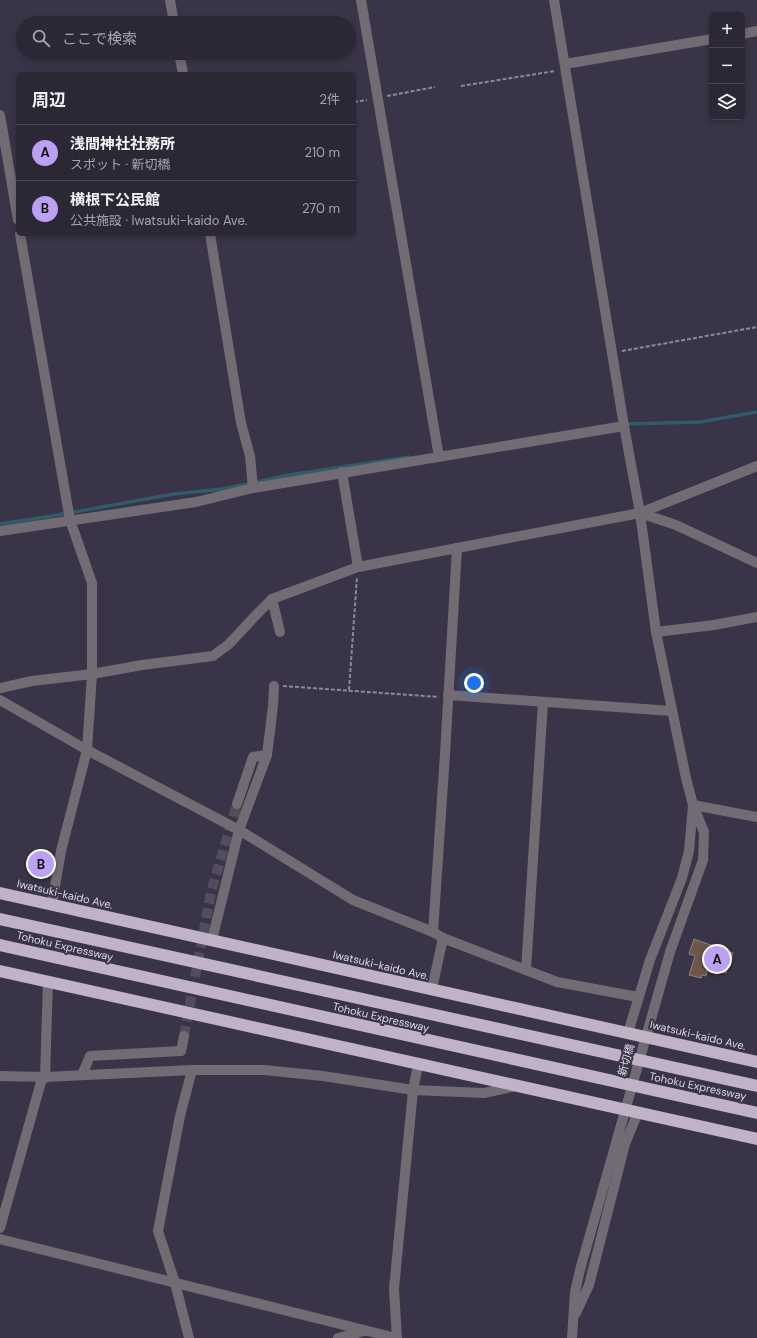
<!DOCTYPE html>
<html lang="ja">
<meta charset="utf-8">
<style>
body{margin:0;font-family:"DM Sans","Noto Sans JP",sans-serif;background:#332f3d;color:#f1f3f6}
.controls{position:absolute;right:12px;top:12px;display:grid;overflow:hidden;border-radius:6px;box-shadow:0 2px 6px #0003}
.controls button{width:36px;height:36px;display:grid;place-items:center;padding:0;border:0;border-bottom:1px solid #474450;background:#2b2735;color:#f1f3f6;font:20px sans-serif}
.you{position:absolute;left:474px;top:683px;width:14px;height:14px;margin:-10px;border:3px solid #fff;border-radius:50%;background:#1a73e8;box-shadow:0 0 0 6px #1a73e833}
.badge{display:grid;place-items:center;width:26px;height:26px;border-radius:50%;background:#bca0f2;color:#111;font-size:13px;font-weight:700}
.pin{position:absolute;translate:-50% -50%;border:2px solid #fff;box-shadow:0 1px 4px #0006}
.list{margin:0;padding:0;list-style:none}
h2{display:flex;justify-content:space-between;align-items:center;height:52px;margin:0;padding:0 16px;font-size:17px}
h2 small{font-size:13px;font-weight:400;color:#a6a5ad}
.list li{display:grid;grid-template-columns:26px 1fr auto;gap:12px;align-items:center;box-sizing:border-box;height:56px;padding:0 16px;border-top:1px solid #474450}
.list b{display:block;font-size:15px;white-space:nowrap}
.list p{margin:0;font-size:13px;white-space:nowrap;color:#a6a5ad}
.list em{font-size:13px;font-style:normal;color:#a6a5ad}
.icon{flex:none;width:22px;height:22px;fill:none;stroke:currentColor;stroke-width:2;stroke-linecap:round;stroke-linejoin:round}
.map{position:relative;flex:none;width:757px;height:1338px;overflow:hidden}
.search{position:absolute;background:#2b2735;box-shadow:0 2px 6px #0003;left:16px;top:16px;width:340px;height:44px;display:flex;align-items:center;gap:10px;box-sizing:border-box;padding:0 14px;border-radius:22px;color:#a6a5ad;font-size:15px}
.panel{position:absolute;background:#2b2735;box-shadow:0 2px 6px #0003;left:16px;top:72px;width:340px;height:164px;border-radius:6px}
.map>svg:first-child{display:block}
.lines{fill:none;stroke-linecap:round;stroke-linejoin:round}
.stream{stroke:#305c6a;stroke-width:3.5}
.building{fill:#6d564b;stroke:#998075}
.minor-tunnel{stroke:#514d5f;stroke-width:10;stroke-dasharray:10 5;stroke-linecap:butt}
.path{stroke:#8d8999;stroke-width:2;stroke-dasharray:4 2;stroke-linecap:butt}
.minor{stroke:#726b74;stroke-width:10}
.highway{stroke:#c2b2c7;stroke-width:12}
.labels{text-anchor:middle;dominant-baseline:central;stroke-width:4;stroke-linejoin:round;paint-order:stroke}
.street-label{font-size:11px;fill:#dcdae6;stroke:#393447}
</style>
<div class="map">
<svg width="757" height="1338" viewBox="0 0 757 1338">
<rect width="100%" height="100%" fill="#393447"/>
<g class="lines">
<g class="stream">
<path d="M625 424 700 422 757 412"/>
<path d="M0 524 52 516 174 494 223 489 289 475 409 457"/>
</g>
</g>
<g class="building">
<path d="M32 854 53 860 50 875 28 869Z"/>
<path d="M694 939 733 953 726 973 708 967 706 976 702 975 701 978 689 975 695 956 689 954Z"/>
</g>
<g class="lines">
<path class="minor-tunnel" d="M184 1036 211 892 237 804"/>
<g class="path">
<path d="M461 86 555 71"/>
<path d="M387 96 435 87"/>
<path d="M354 102 367 100"/>
<path d="M622 351 757 327"/>
<path d="M283 686 439 697"/>
<path d="M349 690 357 577"/>
</g>
<g class="minor">
<path d="M170 0 174 23"/>
<path d="M361 0 439 457"/>
<path d="M554 0 624 426 640 513 656 632 686 778 693 805 704 832 703 860 670 952 580 1270 575 1292 572 1338"/>
<path d="M742 34 757 31"/>
<path d="M179 53 183 74"/>
<path d="M565 64 712 39"/>
<path d="M0 115 18 220"/>
<path d="M20 234 70 520 92 583V674L87 750 61 851 52 904"/>
<path d="M210 234 241 423 250 456 253 488"/>
<path d="M342 472 358 567"/>
<path d="M640 513 676 525 757 563"/>
<path d="M0 531 196 502 253 488 624 426"/>
<path d="M272 599 280 632"/>
<path d="M656 632 714 625 757 617"/>
<path d="M0 688 32 681 92 674 142 665 213 656 229 644 257 614 272 599 358 567 640 513 757 466"/>
<path d="M448 695 672 711"/>
<path d="M0 700 87 750 239 830 353 900 433 932 443 938 557 982 638 997"/>
<path d="M237 804 253 757 267 755"/>
<path d="M433 932 445 754 457 548"/>
<path d="M212 940 239 830 267 755 273 706 274 686"/>
<path d="M526 970 543 702"/>
<path d="M432 989 443 938"/>
<path d="M628 1033 650 960 682 878 689 851 693 805 757 817"/>
<path d="M82 1075 90 1056 181 1051 184 1036"/>
<path d="M0 1076 45 1077 192 1070H264L323 1076 413 1090 484 1093 516 1086"/>
<path d="M0 1228 41 1082 45 1077 48 981"/>
<path d="M0 1239 396 1338"/>
<path d="M576 1313 589 1285 625 1144 638 1112"/>
<path d="M189 1338 175 1283 158 1231 180 1116 192 1070"/>
<path d="M338 1338 364 1331"/>
<path d="M397 1338 394 1289 413 1090 418 1065"/>
</g>
<g class="highway">
<path d="M0 893 757 1062"/>
<path d="M0 919 757 1086"/>
<path d="M0 945 757 1113"/>
<path d="M0 971 757 1139"/>
</g>
</g>
<g class="labels">
<g class="street-label">
<text transform="translate(65 894) rotate(13)">Iwatsuki-kaido Ave.</text>
<text transform="translate(65 946) rotate(13)">Tohoku Expressway</text>
<text transform="translate(381 965) rotate(13)">Iwatsuki-kaido Ave.</text>
<text transform="translate(381 1017) rotate(13)">Tohoku Expressway</text>
<text transform="translate(698 1035) rotate(13)">Iwatsuki-kaido Ave.</text>
<text transform="translate(626 1060) rotate(-74)">新切橋</text>
<text transform="translate(698 1086) rotate(12)">Tohoku Expressway</text>
</g>
</g>
</svg>
<div class="controls">
<button>+</button>
<button>−</button>
<button><svg class="icon" aria-label="layers" viewBox="0 0 24 24"><path d="M12 4l9 5-9 5-9-5zM3 14l9 5 9-5"/></svg></button>
</div>
<div class="you"></div>
<div class="pin badge" style="left:717px;top:959px">A</div>
<div class="pin badge" style="left:41px;top:864px">B</div>
<div class="search"><svg class="icon" aria-label="search" viewBox="0 0 24 24"><circle cx="10" cy="10" r="6"/><path d="M15 15l6 6"/></svg>ここで検索</div>
<section class="panel">
<h2>周辺<small>2件</small></h2>
<ul class="list">
<li><span class="badge">A</span><div><b>浅間神社社務所</b><p>スポット · 新切橋</p></div><em>210 m</em></li>
<li><span class="badge">B</span><div><b>横根下公民館</b><p>公共施設 · Iwatsuki-kaido Ave.</p></div><em>270 m</em></li>
</ul>
</section>
</div>
